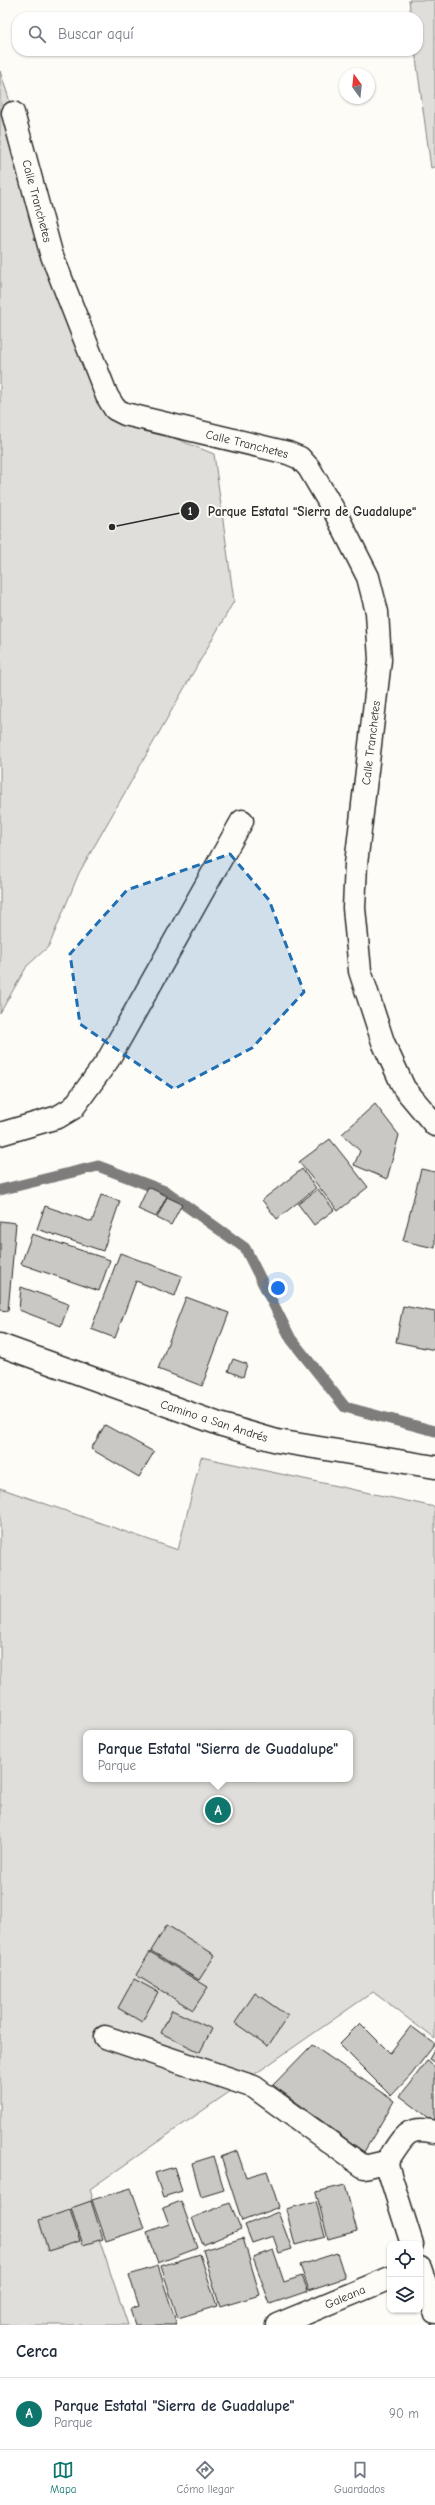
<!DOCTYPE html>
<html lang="es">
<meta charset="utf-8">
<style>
body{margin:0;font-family:"Comic Neue",sans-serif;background:#f2f2f3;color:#1f2937}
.controls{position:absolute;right:12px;bottom:12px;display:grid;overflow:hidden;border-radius:8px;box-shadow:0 1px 3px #0004}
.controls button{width:36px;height:36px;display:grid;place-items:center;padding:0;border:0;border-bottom:1px solid #e0e1e3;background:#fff;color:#1f2937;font:20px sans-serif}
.compass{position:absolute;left:339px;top:68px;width:36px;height:36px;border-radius:50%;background:#fff;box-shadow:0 1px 3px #0004;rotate:345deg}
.you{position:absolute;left:278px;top:1288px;width:14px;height:14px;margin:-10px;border:3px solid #fff;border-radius:50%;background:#1a73e8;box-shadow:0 0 0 6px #1a73e833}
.badge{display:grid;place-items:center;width:26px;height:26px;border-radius:50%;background:#0f766e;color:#fff;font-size:13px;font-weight:700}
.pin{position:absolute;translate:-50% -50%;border:2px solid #fff;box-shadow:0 1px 4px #0006}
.popup{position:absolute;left:83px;top:1730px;width:270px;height:52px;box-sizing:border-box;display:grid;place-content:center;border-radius:8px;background:#fff;filter:drop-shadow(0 1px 3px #0005);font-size:13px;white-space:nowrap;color:#747a83}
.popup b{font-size:15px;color:#1f2937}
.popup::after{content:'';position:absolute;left:50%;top:100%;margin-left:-8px;border:8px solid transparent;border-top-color:#fff}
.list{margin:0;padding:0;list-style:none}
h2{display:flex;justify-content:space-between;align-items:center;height:52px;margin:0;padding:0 16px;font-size:17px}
h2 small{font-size:13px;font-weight:400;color:#747a83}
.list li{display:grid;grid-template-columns:26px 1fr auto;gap:12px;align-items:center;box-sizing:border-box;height:72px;padding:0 16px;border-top:1px solid #e0e1e3}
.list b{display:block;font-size:15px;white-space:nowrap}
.list p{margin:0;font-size:13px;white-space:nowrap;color:#747a83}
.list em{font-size:13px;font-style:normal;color:#747a83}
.icon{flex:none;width:22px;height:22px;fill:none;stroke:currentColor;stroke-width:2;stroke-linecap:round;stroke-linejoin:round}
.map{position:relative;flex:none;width:435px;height:2325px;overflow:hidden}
.search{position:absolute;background:#fff;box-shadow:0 1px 3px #0004;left:12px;right:12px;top:12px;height:44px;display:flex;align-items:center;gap:10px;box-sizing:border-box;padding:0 14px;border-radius:16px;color:#747a83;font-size:15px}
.sheet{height:124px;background:#fff}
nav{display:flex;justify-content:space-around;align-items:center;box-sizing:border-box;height:56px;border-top:1px solid #e0e1e3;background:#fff;font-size:11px;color:#747a83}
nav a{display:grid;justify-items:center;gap:2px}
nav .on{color:#0f766e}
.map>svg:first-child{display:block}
.green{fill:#dfdeda;stroke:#858482;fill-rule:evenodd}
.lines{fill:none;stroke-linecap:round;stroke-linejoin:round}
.stream{stroke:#7e7d7b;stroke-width:11}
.building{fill:#c9c8c4;stroke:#2b2b2b}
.minor-casing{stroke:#2b2b2b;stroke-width:25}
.minor{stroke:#fdfcf7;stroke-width:22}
.marked{fill:#1f6fb2;fill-opacity:0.2;stroke:#1f6fb2;stroke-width:3;stroke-dasharray:8 5;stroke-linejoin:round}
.labels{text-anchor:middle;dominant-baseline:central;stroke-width:4;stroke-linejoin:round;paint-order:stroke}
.street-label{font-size:12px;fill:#2b2b2b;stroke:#fdfcf7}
.leader{fill:none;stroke:#2b2b2b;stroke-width:1.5}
.callout-dot{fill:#2b2b2b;stroke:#fdfcf7;stroke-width:1.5}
.mark-label{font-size:12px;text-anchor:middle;font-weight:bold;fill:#fff}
.callout-label{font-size:13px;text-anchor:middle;font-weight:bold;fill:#2b2b2b;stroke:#fdfcf7;stroke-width:4;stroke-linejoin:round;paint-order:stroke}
</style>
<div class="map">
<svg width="435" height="2325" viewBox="0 0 435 2325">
<rect width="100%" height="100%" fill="#fdfcf7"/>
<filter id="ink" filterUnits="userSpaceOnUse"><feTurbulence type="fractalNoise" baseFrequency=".025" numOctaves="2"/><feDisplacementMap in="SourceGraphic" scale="8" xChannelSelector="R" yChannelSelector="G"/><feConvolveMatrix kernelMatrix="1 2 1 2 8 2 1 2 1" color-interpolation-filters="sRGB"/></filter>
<g filter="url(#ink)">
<g class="green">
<path d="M409 0H435V167L431 168 415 51H418V17H411Z"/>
<path d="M0 71 98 373 139 424 214 454 234 601 79 873 49 946 27 966 0 1013Z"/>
<path d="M201 1457 435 1507V2039L373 1992 90 2189 92 2196 89 2209 128 2325H0V1488L178 1550ZM86 1733H350V1779H86Z"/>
</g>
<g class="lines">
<path class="stream" d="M0 1190 98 1166 167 1192 245 1248 291 1339 345 1407 435 1431"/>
</g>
<g class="building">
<path d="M375 1104 399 1135 387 1179 354 1165 360 1151 342 1134Z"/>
<path d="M330 1139 368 1187 338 1211 299 1162Z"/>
<path d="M302 1169 316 1188 277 1219 262 1200Z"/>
<path d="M421 1169 435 1172V1248L403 1241Z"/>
<path d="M148 1187 167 1196 156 1217 138 1209Z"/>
<path d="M318 1189 334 1210 314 1225 298 1204Z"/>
<path d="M101 1195 120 1201 103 1251 37 1229 45 1206 92 1222Z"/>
<path d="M167 1197 182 1204 171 1225 157 1218Z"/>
<path d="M0 1221 16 1223 8 1311 0 1310Z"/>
<path d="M32 1234 110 1260 99 1291 21 1264Z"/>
<path d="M120 1253 182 1276 175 1296 136 1281 115 1338 91 1329Z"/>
<path d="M21 1287 69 1304 61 1326 19 1310Z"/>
<path d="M186 1297 229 1313 202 1386 158 1369Z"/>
<path d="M403 1306 435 1312V1350L396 1342Z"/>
<path d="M233 1359 247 1364 243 1377 228 1371Z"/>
<path d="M105 1425 154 1452 139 1477 91 1449Z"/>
<path d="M167 1925 215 1955 199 1980 151 1951Z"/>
<path d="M150 1952 208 1987 193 2010 136 1975Z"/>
<path d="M134 1979 158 1992 142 2022 118 2008Z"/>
<path d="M255 1993 288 2016 268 2046 235 2023Z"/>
<path d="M172 2010 212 2029 200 2052 161 2033Z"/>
<path d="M360 2023 390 2053 411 2026 435 2044 411 2075 391 2096 339 2044Z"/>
<path d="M312 2045 394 2101 364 2152 273 2085Z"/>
<path d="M435 2049V2063L429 2059Z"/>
<path d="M427 2061 435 2067V2118L433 2121 400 2096Z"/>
<path d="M237 2151 246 2177 267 2171 279 2207 242 2221 221 2157Z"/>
<path d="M214 2156 224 2190 201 2197 192 2163Z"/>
<path d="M174 2167 182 2191 163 2197 155 2173Z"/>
<path d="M345 2185 357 2231 328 2239 316 2192Z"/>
<path d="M131 2188 145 2228 106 2241 92 2200Z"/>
<path d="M91 2201 103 2239 83 2245 71 2208Z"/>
<path d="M181 2201 198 2248 158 2263 147 2232 169 2224 163 2208Z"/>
<path d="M316 2201 325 2237 295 2245 286 2209Z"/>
<path d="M230 2203 241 2229 203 2245 192 2218Z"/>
<path d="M70 2210 80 2241 48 2251 39 2220Z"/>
<path d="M278 2212 292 2249 279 2253 273 2236 252 2243 245 2225Z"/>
<path d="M243 2238 260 2295 220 2307 203 2250Z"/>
<path d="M273 2250 284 2282 302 2276 308 2291 270 2304 253 2257Z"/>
<path d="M337 2253 345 2278 309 2290 300 2265Z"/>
<path d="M200 2254 217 2306 178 2318 161 2266Z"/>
<path d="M158 2266 177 2325H135L130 2309 139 2306 129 2275Z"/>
</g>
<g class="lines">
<g class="minor-casing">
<g id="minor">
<path d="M13 113 51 253 107 396 115 409 125 414 288 453 300 458 309 468 336 514 368 577 377 612 380 660 356 864 354 908 360 971 383 1042 404 1088 435 1125"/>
<path d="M0 1134 58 1117 73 1108 108 1060 242 821"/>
<path d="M0 1345 222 1425 277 1441 435 1467"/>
<path d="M105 2037 254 2087 364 2167 386 2162"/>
<path d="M386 2162 412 2244"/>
<path d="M386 2162C403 2140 404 2124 435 2132"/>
<path d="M420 2268 435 2312"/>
<path d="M277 2325 390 2278"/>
</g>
</g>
<use href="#minor" class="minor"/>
</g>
</g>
<path class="marked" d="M230 854 269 900 304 992 252 1048 174 1089 80 1024 70 954 127 890Z"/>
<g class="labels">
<g class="street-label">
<text transform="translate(37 201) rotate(75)">Calle Tranchetes</text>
<text transform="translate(247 444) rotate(14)">Calle Tranchetes</text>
<text transform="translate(371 743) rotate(-83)">Calle Tranchetes</text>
<text transform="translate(214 1421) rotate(18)">Camino a San Andrés</text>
<text transform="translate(345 2297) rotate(-23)">Galeana</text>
</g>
</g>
<path class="leader" d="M112 527L190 511"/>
<g class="callout-dot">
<circle cx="112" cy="527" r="4"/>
<circle cx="190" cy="511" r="10"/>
</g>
<g class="mark-label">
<text x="190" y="515">1</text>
</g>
<g class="callout-label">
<text x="312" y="516">Parque Estatal "Sierra de Guadalupe"</text>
</g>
</svg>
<div class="controls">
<button><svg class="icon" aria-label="locate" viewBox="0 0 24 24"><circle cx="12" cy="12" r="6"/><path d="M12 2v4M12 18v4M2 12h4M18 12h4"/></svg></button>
<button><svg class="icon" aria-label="layers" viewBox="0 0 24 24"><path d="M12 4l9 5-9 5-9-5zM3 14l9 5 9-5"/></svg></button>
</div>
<svg class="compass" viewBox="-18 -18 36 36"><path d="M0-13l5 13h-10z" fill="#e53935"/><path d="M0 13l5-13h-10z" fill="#747a83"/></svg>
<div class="you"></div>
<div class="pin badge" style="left:218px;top:1810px">A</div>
<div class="popup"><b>Parque Estatal &quot;Sierra de Guadalupe&quot;</b>Parque</div>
<div class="search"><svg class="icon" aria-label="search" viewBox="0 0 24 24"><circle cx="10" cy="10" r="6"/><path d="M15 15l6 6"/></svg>Buscar aquí</div>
</div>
<section class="sheet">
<h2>Cerca<small></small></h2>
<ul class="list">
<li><span class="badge">A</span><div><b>Parque Estatal &quot;Sierra de Guadalupe&quot;</b><p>Parque</p></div><em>90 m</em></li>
</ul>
</section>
<nav>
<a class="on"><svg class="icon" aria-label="map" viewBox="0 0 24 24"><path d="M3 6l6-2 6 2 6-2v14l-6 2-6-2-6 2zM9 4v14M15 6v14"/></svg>Mapa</a>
<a><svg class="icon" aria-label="directions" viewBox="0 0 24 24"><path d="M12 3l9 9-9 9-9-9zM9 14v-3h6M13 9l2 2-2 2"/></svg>Cómo llegar</a>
<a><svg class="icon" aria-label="saved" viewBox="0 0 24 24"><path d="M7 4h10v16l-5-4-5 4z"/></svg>Guardados</a>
</nav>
